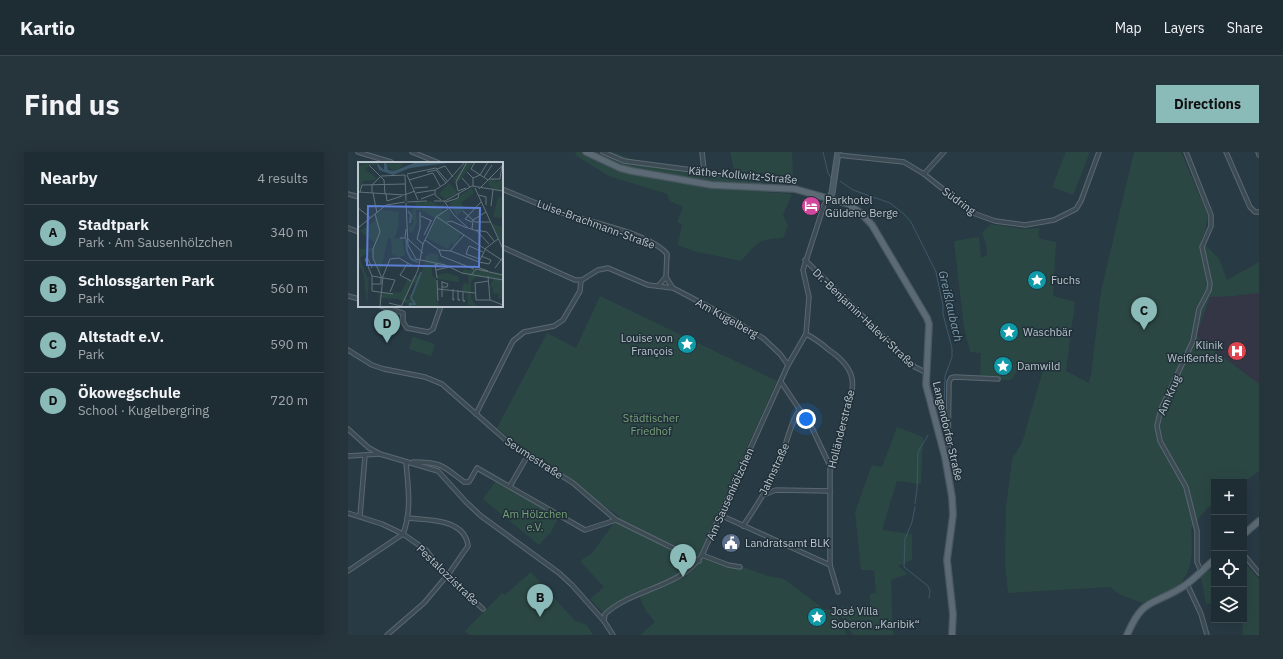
<!DOCTYPE html>
<meta charset="utf-8">
<style>
body{margin:0;font-family:"IBM Plex Sans",sans-serif;background:#26343b;color:#f1f3f6}
.controls{position:absolute;right:12px;bottom:12px;display:grid;overflow:hidden;border-radius:0px;box-shadow:0 4px 16px #0002}
.controls button{width:36px;height:36px;display:grid;place-items:center;padding:0;border:0;border-bottom:1px solid #3c484e;background:#1e2c33;color:#f1f3f6;font:20px sans-serif}
.you{position:absolute;left:458px;top:267px;width:14px;height:14px;margin:-10px;border:3px solid #fff;border-radius:50%;background:#1a73e8;box-shadow:0 0 0 6px #1a73e833}
.badge{display:grid;place-items:center;width:26px;height:26px;border-radius:50%;background:#8bbbb9;color:#111;font-size:13px;font-weight:700}
.pin{position:absolute;translate:-50% -33px;filter:drop-shadow(0 1px 2px #0008)}
.pin::after{content:'';position:absolute;top:21px;width:14px;height:12px;background:inherit;clip-path:polygon(0 0,100% 0,50% 100%)}
.list{margin:0;padding:0;list-style:none}
h2{display:flex;justify-content:space-between;align-items:center;height:52px;margin:0;padding:0 16px;font-size:17px}
h2 small{font-size:13px;font-weight:400;color:#a1a7ac}
.list li{display:grid;grid-template-columns:26px 1fr auto;gap:12px;align-items:center;box-sizing:border-box;height:56px;padding:0 16px;border-top:1px solid #3c484e}
.list b{display:block;font-size:15px;white-space:nowrap}
.list p{margin:0;font-size:13px;white-space:nowrap;color:#a1a7ac}
.list em{font-size:13px;font-style:normal;color:#a1a7ac}
.icon{flex:none;width:22px;height:22px;fill:none;stroke:currentColor;stroke-width:2;stroke-linecap:round;stroke-linejoin:round}
.map{position:relative;flex:none;width:911px;height:483px;overflow:hidden;border-radius:0px}
header{display:flex;align-items:center;gap:24px;box-sizing:border-box;height:56px;padding:0 20px;background:#1e2c33;border-bottom:1px solid #3c484e}
header strong{font-size:19px}
nav{display:flex;gap:22px;margin-inline-start:auto;font-size:14px}
.intro{display:flex;align-items:center;justify-content:space-between;box-sizing:border-box;height:96px;padding:0 24px}
h1{margin:0;font-size:28px}
.button{padding:10px 18px;border-radius:0px;background:#8bbbb9;color:#111;font-size:14px;font-weight:700}
main{display:flex;gap:24px;padding:0 24px}
aside{flex:1;background:#1e2c33;border-radius:0px;box-shadow:0 4px 16px #0002}
.map>svg:first-child{display:block}
.medical{fill:#343645}
.green{fill:#2b4744}
.lines{fill:none;stroke-linecap:round;stroke-linejoin:round}
.stream{stroke:#3c596b;stroke-width:1}
.street-casing{stroke:#5b6871;stroke-width:5.5}
.secondary-casing{stroke:#5b6871;stroke-width:7}
.primary-casing{stroke:#495760;stroke-width:8}
.street{stroke:#3c4b54;stroke-width:3.5}
.secondary{stroke:#4a5b67;stroke-width:5}
.primary{stroke:#5b6a74;stroke-width:5.5}
.labels{text-anchor:middle;dominant-baseline:central;stroke-width:3;stroke-linejoin:round;paint-order:stroke}
.street-label{font-size:11px;fill:#bac5cd;stroke:#213039}
.poi-label{font-size:11px;fill:#bac5cd;stroke:#213039;text-anchor:start}
.park-label{font-size:11px;fill:#78a379;stroke:#213039}
.water-label{font-size:12px;font-style:italic;fill:#7b9caf;stroke:#213039}
.inset-river{fill:none;stroke:#3c596b;stroke-width:2}
.inset-road{fill:none;stroke:#62727b;stroke-width:1}
.view{fill:#5c7ed4;fill-opacity:0.15;stroke:#5c7ed4;stroke-width:2}
.inset-edge{fill:none;stroke:#bac5cd;stroke-width:2}
</style>
<header>
<strong>Kartio</strong>
<nav><a>Map</a><a>Layers</a><a>Share</a></nav>
</header>
<div class="intro"><h1>Find us</h1><a class="button">Directions</a></div>
<main>
<aside>
<h2>Nearby<small>4 results</small></h2>
<ul class="list">
<li><span class="badge">A</span><div><b>Stadtpark</b><p>Park · Am Sausenhölzchen</p></div><em>340 m</em></li>
<li><span class="badge">B</span><div><b>Schlossgarten Park</b><p>Park</p></div><em>560 m</em></li>
<li><span class="badge">C</span><div><b>Altstadt e.V.</b><p>Park</p></div><em>590 m</em></li>
<li><span class="badge">D</span><div><b>Ökowegschule</b><p>School · Kugelbergring</p></div><em>720 m</em></li>
</ul>
</aside>
<div class="map">
<svg width="911" height="483" viewBox="0 0 911 483">
<rect width="100%" height="100%" fill="#283a44"/>
<path class="medical" d="M911 141V232L848 184 862 144H886Z"/>
<g class="green">
<path d="M228 0H265L296 12 375 24 387 22 382 0H444L445 25 411 21 416 40 444 42 435 63 440 74 435 86C410 87 409 91 393 109L345 99 330 93 334 72 329 70 335 55 322 49 319 42 261 24 227 3Z"/>
<path d="M718 0H742L725 43 704 35Z"/>
<path d="M786 0H833L860 63 857 80 853 88 871 107 879 128 911 110V141L886 144 862 145 848 184 911 232V319L896 330H866V351L859 356 843 377C844 394 846 412 835 428 830 437 805 446 795 451L771 442 762 435 660 441 657 411 658 356 664 307 674 291 695 218 672 215 663 228 632 227 633 201 622 200 616 175 606 89 631 85 633 105 639 104 638 92 634 81 643 72 674 77 692 76 690 83 693 87 708 90 705 144 727 150 718 219 741 231 743 223 753 139Z"/>
<path d="M252 144 429 229 352 400 420 424 436 427 476 457C491 457 493 470 499 483H292L307 470 298 459 289 440 254 460 242 447 256 435 232 409 244 401 271 364 208 321 149 276 199 181 228 196Z"/>
<path d="M65 185 87 192 83 204 61 197Z"/>
<path d="M549 275 575 285 573 332 549 329 534 378 564 382V408L550 414 560 422 543 428 545 483H505L490 460 493 455 522 457V442L528 441 526 418H513L507 360 524 313 534 315Z"/>
<path d="M148 329 211 365 203 380 191 393 135 347Z"/>
<path d="M896 410 911 427V483H895L894 468H896Z"/>
<path d="M866 414V451L858 452 853 425Z"/>
<path d="M183 420 227 469 239 473 245 483H121L117 479 154 441 157 443Z"/>
</g>
<g class="lines">
<g class="stream">
<path d="M475 0 480 21 483 26"/>
<path d="M492 29 505 38 542 51 556 62 563 70 588 120 595 154V162L604 196V205L597 224 596 258"/>
<path d="M567 352 569 337 570 300 580 283"/>
<path d="M567 355 564 370 557 387 556 415 580 434 582 439 581 446"/>
</g>
<g class="street-casing">
<g id="street">
<path d="M10 0 43 10"/>
<path d="M64 0 91 11"/>
<path d="M255 0 276 9 352 19 356 18 354 0"/>
<path d="M838 0 863 63V74L854 95 862 132 861 138 851 157 845 189 813 257 809 274 812 289 838 335 849 379V410L853 419"/>
<path d="M878 0 902 55 907 60H911"/>
<path d="M910 0 911 3"/>
<path d="M490 3 556 10 576 22 625 61 647 69 677 73 706 68 728 57 733 49 751 0"/>
<path d="M576 22 596 0"/>
<path d="M154 37C174 45 194 54 214 61 241 70 302 81 319 102L318 125 324 135"/>
<path d="M0 42 11 45"/>
<path d="M0 76 11 80"/>
<path d="M154 95 227 128H234L250 118 260 116 300 133 325 136 384 167 415 186 432 202 440 213"/>
<path d="M457 108 567 215 577 220"/>
<path d="M310 134 318 125"/>
<path d="M0 144 11 147"/>
<path d="M33 154 55 161V170L59 176 80 180 85 177 93 154"/>
<path d="M458 182C466 186 474 192 481 198 515 221 505 238 495 273 492 287 489 301 482 314V413L490 440"/>
<path d="M0 198 24 213 36 217 77 225 94 232 160 290 225 331 268 368 351 409"/>
<path d="M433 230 464 276 482 314"/>
<path d="M128 262 165 189 176 180 206 174 215 168 232 139 233 128"/>
<path d="M0 277 21 296 32 302 90 319 118 350 133 364 211 421 224 433 256 469 265 483"/>
<path d="M0 304 31 302"/>
<path d="M597 305H600L601 230 603 226 607 225 650 227"/>
<path d="M65 310C93 310 94 313 116 330H121L129 316 237 378 268 368"/>
<path d="M162 334 180 303"/>
<path d="M415 343 428 338 482 339"/>
<path d="M0 361 34 372 55 382 78 398 94 419 135 457"/>
<path d="M372 363 482 413"/>
<path d="M12 364 17 304"/>
<path d="M395 374C408 355 420 336 430 315 436 301 443 267 452 258"/>
<path d="M354 403 380 413 392 415"/>
<path d="M896 403 911 421"/>
<path d="M0 419 55 382C64 360 60 333 58 311"/>
<path d="M839 432 853 462 859 483"/>
<path d="M256 469 257 462C286 436 332 436 354 403L440 213 458 182 461 145 455 118 476 53 481 46"/>
<path d="M39 483 76 451 102 420 120 394C117 366 79 368 59 366"/>
</g>
</g>
<g class="secondary-casing">
<path id="secondary" d="M481 46 484 41 490 0"/>
</g>
<g class="primary-casing">
<g id="primary">
<path d="M238 0 272 16 284 19 364 33 447 37 500 52 513 61 524 73 579 166 581 172 578 233 597 305 604 345 605 363 599 408 605 462 604 483"/>
<path d="M896 382 911 369"/>
<path d="M779 483C795 446 803 454 833 436 845 429 855 417 866 408"/>
</g>
</g>
<use href="#street" class="street"/>
<use href="#secondary" class="secondary"/>
<use href="#primary" class="primary"/>
</g>
<defs>
<g id="hotel-disc" transform="scale(1)"><circle r="9.5" fill="#d1479c" stroke="#213039"/><path d="M-6-4.5h1.5V1H6V5H4.5V3h-9V5H-6ZM-4 0a1.8 1.8 0 1 1 3.6 0ZM.5 0V-2.5h3Q6-2.5 6 0Z" fill="#fff"/></g>
<g id="sight-disc" transform="scale(1)"><circle r="9.5" fill="#0f9aa8" stroke="#213039"/><path d="M0-6L1.8-2.2L6-1.7L2.9 1.2L3.7 5.4L0 3.3L-3.7 5.4L-2.9 1.2L-6-1.7L-1.8-2.2Z" fill="#fff"/></g>
<g id="hospital-disc" transform="scale(1)"><circle r="9.5" fill="#e0444e" stroke="#213039"/><path d="M-5-5h3v3.5h4V-5h3V5h-3V1.5h-4V5h-3Z" fill="#fff"/></g>
<g id="civic-disc" transform="scale(1)"><circle r="9.5" fill="#5c6f8a" stroke="#213039"/><path d="M-.6-6.5H3V-4.5H.6V-3L4-1V1h2V6H-6V1h2V-1L-.6-3ZM-1.2 2.5V6h2.4V2.5Z" fill="#fff"/></g>
</defs>
<g fill-rule="evenodd">
<use href="#hotel-disc" x="463" y="54"/>
<use href="#sight-disc" x="689" y="128"/>
<use href="#sight-disc" x="661" y="180"/>
<use href="#sight-disc" x="339" y="192"/>
<use href="#hospital-disc" x="889" y="199"/>
<use href="#sight-disc" x="655" y="214"/>
<use href="#civic-disc" x="383" y="391"/>
<use href="#sight-disc" x="469" y="465"/>
</g>
<g class="labels">
<g class="street-label">
<text transform="translate(395 23) rotate(5)">Käthe-Kollwitz-Straße</text>
<text transform="translate(611 49) rotate(36)">Südring</text>
<text transform="translate(248 72) rotate(20)">Luise-Brachmann-Straße</text>
<text transform="translate(379 166) rotate(29)">Am Kugelberg</text>
<text transform="translate(516 166) rotate(44)">Dr.-Benjamin-Halevi-Straße</text>
<text transform="translate(821 243) rotate(-67)">Am Krug</text>
<text transform="translate(493 277) rotate(-76)">Holländerstraße</text>
<text transform="translate(600 279) rotate(77)">Langendorfer Straße</text>
<text transform="translate(186 306) rotate(33)">Seumestraße</text>
<text transform="translate(426 317) rotate(-65)">Jahnstraße</text>
<text transform="translate(382 342) rotate(-66)">Am Sausenhölzchen</text>
<text transform="translate(100 423) rotate(44)">Pestalozzistraße</text>
</g>
<g class="poi-label">
<text x="477" y="48">Parkhotel<tspan x="477" dy="13">Güldene Berge</tspan></text>
<text x="703" y="128">Fuchs</text>
<text x="675" y="180">Waschbär</text>
<text x="325" y="186" text-anchor="end">Louise von<tspan x="325" dy="13">François</tspan></text>
<text x="875" y="193" text-anchor="end">Klinik<tspan x="875" dy="13">Weißenfels</tspan></text>
<text x="669" y="214">Damwild</text>
<text x="397" y="391">Landratsamt BLK</text>
<text x="483" y="459">José Villa<tspan x="483" dy="13">Soberon „Karibik“</tspan></text>
</g>
<g class="park-label">
<text x="303" y="266">Städtischer<tspan x="303" dy="13">Friedhof</tspan></text>
<text x="187" y="362">Am Hölzchen<tspan x="187" dy="13">e.V.</tspan></text>
</g>
<g class="water-label">
<text transform="translate(603 154) rotate(77)">Greißlaubach</text>
</g>
</g>
<g transform="translate(10 10)">
<rect width="145" height="145" fill="#283a44"/>
<path d="M0 0 18 1V3H11L7 8 16 14 18 18 5 19 3 26H0V3L15 2H0V1H16ZM108 0H116L100 20 95 18ZM45 1V4L36 9 29 5 28 2ZM131 17H137L138 20 145 17V29L134 28 130 20ZM91 21 100 31 87 37 81 32ZM114 26 116 31 103 41 107 46 99 54 91 41ZM140 35 145 36V56L135 55ZM60 38 62 41 73 39 82 44 87 41 84 47 86 51 91 48 93 55 88 60 103 71 97 83 93 81 90 87 69 76 78 56 63 48H58L59 60 54 71 51 69V63L54 64 56 58 52 57 55 45 59 44 56 40ZM24 48 41 50 40 66 36 77 44 76 47 93 42 95 34 93 33 77 30 76 22 111 13 88 2 96 9 115H11L9 145 6 114 0 100V87L15 86 17 81 2 69 16 60 19 51ZM134 62 145 65V83H144ZM73 91 80 93V98L93 105 90 106 73 102 75 115 78 116 79 120 80 138H77L81 141 80 145H49L50 142 40 137 23 136 21 145V132L43 130 50 117 53 119 57 113 62 114 66 101 70 102 66 99 68 94ZM55 120 59 122 56 131 51 133 52 137H47ZM114 106 118 107 120 110 121 107 145 113V137L140 136 141 132 135 131V125L131 126 136 116 118 115 113 119V136L119 145 110 143 109 131 103 129 106 121 111 122 110 112 104 111 106 107 113 109ZM88 111 100 114 101 120 79 117V113Z" fill="#2b4744" fill-rule="evenodd"/>
<path d="M18 0 26 8V0H28L30 8 36 9 56 1 96 0 52 6 35 13 21 8Z" fill="#3c596b"/>
<path class="inset-river" d="M50 49 53 53 52 61M48 76 49 89 53 97 60 100M52 145V142H57L53 136 63 110"/>
<path class="inset-road" d="M117 0 113 7 130 18M11 3 26 18 27 32M79 7 87 4 95 15M69 10 78 8 88 21M109 10 115 16V24M49 12 78 6 90 20M47 13 48 39M49 13 60 38M126 15 134 3M104 16 112 25M115 16 122 13 130 0M131 17H142L144 3M51 18 75 11 82 24M56 26 70 25M108 26 100 29 98 20 109 0M117 26 145 87M121 27 145 3M77 28V33L83 38M0 30 46 33 57 29M2 30 4 23 47 22M14 31V23L23 14 47 13M15 31 19 51M58 31 77 28 88 21 107 0M28 32 29 39 44 34M121 33 128 35V43M63 37 76 32M76 39H87L114 24 145 29M86 39 96 53 110 66 119 69 131 82M49 40 69 39M88 40 100 36 101 31M48 41 50 83 58 97 87 103 104 111 145 118M133 44 135 28M0 46 13 56M105 49 117 60H133M62 50V66L59 77 65 82M63 54 74 59M79 55 145 99M89 60 93 59 109 66M114 60 107 57 123 40M0 66 28 43 47 40M114 67 115 58 128 50M118 68 129 70 136 79M66 73 73 59M42 76H47L48 67M50 77 65 91M67 78 81 88 93 89 121 100 128 86 140 77M81 88 83 94 116 107M92 89 106 73M122 97 108 92 111 84 125 90M121 100 131 102 133 98 123 94M50 101 42 113 53 119M116 104 130 109M14 106 10 97H7L14 114V129L35 132M137 106 145 95M78 108 91 105M113 113 118 107 145 113M14 114 37 118 32 130M130 114 132 138M79 116 77 102 80 103M79 118 80 139M84 119V135M131 119 117 121 118 138H132L145 143M84 120 90 122 89 125H84M14 122H23V114L15 96V87L22 70 17 52M80 127 117 131M95 127V138H96L95 136M100 128V138H102L100 137M105 130V139H107L105 138M31 141 43 144M22 145 25 114 32 97 41 96 53 103 61 104M43 145 60 108 65 82 78 55 90 47"/>
<path class="view" d="M10 44 122 46 121 105 9 103Z"/>
<rect width="145" height="145" class="inset-edge"/>
</g>
</svg>
<div class="controls">
<button>+</button>
<button>−</button>
<button><svg class="icon" aria-label="locate" viewBox="0 0 24 24"><circle cx="12" cy="12" r="6"/><path d="M12 2v4M12 18v4M2 12h4M18 12h4"/></svg></button>
<button><svg class="icon" aria-label="layers" viewBox="0 0 24 24"><path d="M12 4l9 5-9 5-9-5zM3 14l9 5 9-5"/></svg></button>
</div>
<div class="you"></div>
<div class="pin badge" style="left:335px;top:425px">A</div>
<div class="pin badge" style="left:192px;top:465px">B</div>
<div class="pin badge" style="left:796px;top:178px">C</div>
<div class="pin badge" style="left:39px;top:191px">D</div>
</div>
</main>
